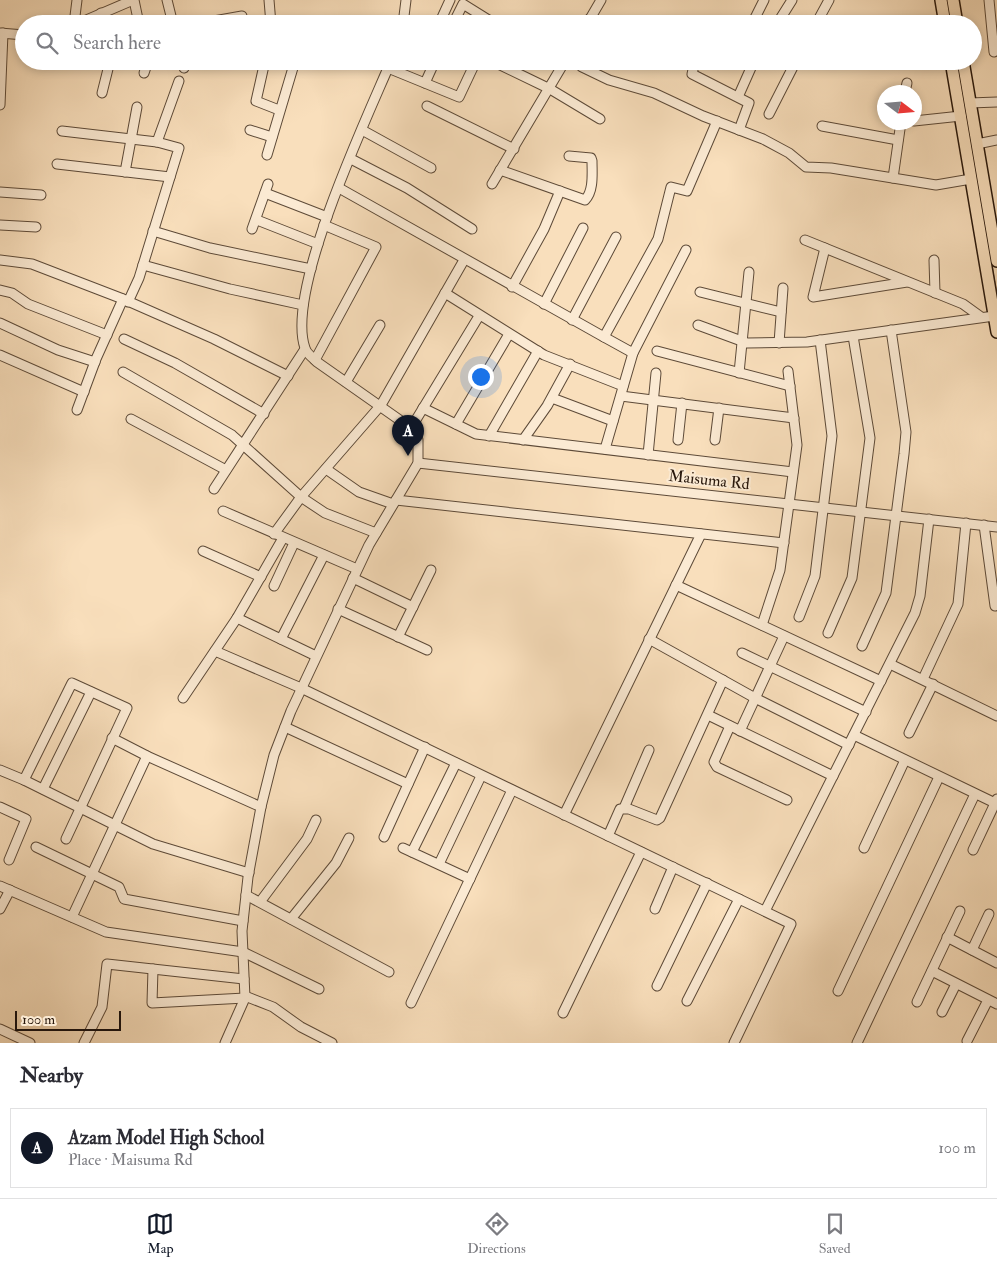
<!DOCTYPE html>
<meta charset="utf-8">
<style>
body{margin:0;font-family:"IM FELL Double Pica",serif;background:#f2f2f3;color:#2b2b33}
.compass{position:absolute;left:877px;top:85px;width:45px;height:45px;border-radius:50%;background:#fff;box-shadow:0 2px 8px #0003;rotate:106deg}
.scale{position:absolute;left:15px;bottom:12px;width:106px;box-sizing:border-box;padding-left:5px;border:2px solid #29180c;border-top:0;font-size:14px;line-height:18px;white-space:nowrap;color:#29180c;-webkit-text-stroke:4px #fbead3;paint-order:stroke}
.you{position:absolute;left:480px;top:376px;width:18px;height:18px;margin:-12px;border:4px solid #fff;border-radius:50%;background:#1a73e8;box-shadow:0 0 0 8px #1a73e833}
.badge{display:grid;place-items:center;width:32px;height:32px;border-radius:50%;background:#111827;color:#fff;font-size:16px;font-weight:700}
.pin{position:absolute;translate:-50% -41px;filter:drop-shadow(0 1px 2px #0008)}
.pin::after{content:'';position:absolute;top:26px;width:18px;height:15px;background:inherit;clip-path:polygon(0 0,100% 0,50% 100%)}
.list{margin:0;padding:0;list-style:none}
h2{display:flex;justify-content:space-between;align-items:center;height:65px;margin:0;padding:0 20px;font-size:21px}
h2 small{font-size:16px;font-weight:400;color:#7c7c81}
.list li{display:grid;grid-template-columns:32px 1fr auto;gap:15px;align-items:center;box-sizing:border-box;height:80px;margin:0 10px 10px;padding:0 10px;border:1px solid #e1e1e2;border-radius:0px}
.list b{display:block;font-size:19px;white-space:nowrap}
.list p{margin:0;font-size:16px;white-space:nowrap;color:#7c7c81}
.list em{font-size:16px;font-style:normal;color:#7c7c81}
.icon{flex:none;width:28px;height:28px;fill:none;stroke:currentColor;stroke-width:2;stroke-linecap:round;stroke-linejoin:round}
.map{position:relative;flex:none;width:997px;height:1043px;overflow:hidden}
.search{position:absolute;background:#fff;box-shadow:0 2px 8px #0003;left:15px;right:15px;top:15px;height:55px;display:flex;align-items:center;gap:12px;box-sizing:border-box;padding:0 18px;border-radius:28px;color:#7c7c81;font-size:19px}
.sheet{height:155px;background:#fff}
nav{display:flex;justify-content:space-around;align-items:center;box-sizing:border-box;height:70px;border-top:1px solid #e1e1e2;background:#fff;font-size:14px;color:#7c7c81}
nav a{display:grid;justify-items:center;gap:2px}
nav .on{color:#111827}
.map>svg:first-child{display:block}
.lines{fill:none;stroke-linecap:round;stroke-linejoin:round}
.stream{stroke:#7b6752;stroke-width:2}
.minor-casing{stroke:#5d4a38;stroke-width:11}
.major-casing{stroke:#29180c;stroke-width:14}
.minor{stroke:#fbead3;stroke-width:9}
.major{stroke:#f9dfbc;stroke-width:11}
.labels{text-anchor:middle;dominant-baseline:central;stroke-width:4;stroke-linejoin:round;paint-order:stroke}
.street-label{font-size:16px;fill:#29180c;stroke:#fbead3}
</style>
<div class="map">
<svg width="997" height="1043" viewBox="0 0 997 1043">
<rect width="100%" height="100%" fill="#f9dfbc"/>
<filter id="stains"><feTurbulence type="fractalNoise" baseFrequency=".004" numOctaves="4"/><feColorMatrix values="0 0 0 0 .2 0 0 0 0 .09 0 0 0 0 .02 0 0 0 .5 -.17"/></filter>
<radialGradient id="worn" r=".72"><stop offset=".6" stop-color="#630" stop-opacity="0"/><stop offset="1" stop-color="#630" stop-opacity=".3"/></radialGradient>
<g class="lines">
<g class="stream">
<path d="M947 0 951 24"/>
<path d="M957 61 997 298"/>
</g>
<g class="minor-casing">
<g id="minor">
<path d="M134 0 139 24"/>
<path d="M167 0 173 24"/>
<path d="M269 0 271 24"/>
<path d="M989 0 994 52"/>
<path d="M101 13 104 24"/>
<path d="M589 19 602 24"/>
<path d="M74 24 77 0"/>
<path d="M77 24 133 0"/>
<path d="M197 24 242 16"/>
<path d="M403 24 406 0"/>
<path d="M439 24 450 0"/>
<path d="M453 24 463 4 495 24"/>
<path d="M587 24 601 0"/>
<path d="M752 24 764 0"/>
<path d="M777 24 792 0"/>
<path d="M816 24 829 0"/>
<path d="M0 33 24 35"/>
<path d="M182 61 184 68"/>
<path d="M265 61 256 101 279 110"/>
<path d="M492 61 550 89 600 119"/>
<path d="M575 61 582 67 609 80 654 93 703 116 763 139 789 153 806 167 831 168 936 185 971 179"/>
<path d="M695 61 692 74 749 103 739 130"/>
<path d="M388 68 459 97 476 61"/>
<path d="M144 73 148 61"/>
<path d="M425 83 435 61"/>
<path d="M905 92 907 83"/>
<path d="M102 93 110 61"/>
<path d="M738 97 754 61"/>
<path d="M970 103 997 102"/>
<path d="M0 105 3 33"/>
<path d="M427 106 514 149"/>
<path d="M769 114 796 61"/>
<path d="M914 121 961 116"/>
<path d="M822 126 898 140"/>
<path d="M250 130 272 137"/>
<path d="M362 130 431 168"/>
<path d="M62 131 157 142 179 148 139 278 128 302"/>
<path d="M157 142 179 81"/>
<path d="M977 144 997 140"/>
<path d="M267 155 295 61"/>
<path d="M351 159 407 188 472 229"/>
<path d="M57 164 170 177"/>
<path d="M500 170 585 200C594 191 592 173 592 161L591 158 569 156"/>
<path d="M125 172 137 107"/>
<path d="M893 178 901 122"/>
<path d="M492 184 565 61"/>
<path d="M339 188 604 337"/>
<path d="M0 192 41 195"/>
<path d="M265 193 327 217"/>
<path d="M257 220 318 244"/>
<path d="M0 225 36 227"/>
<path d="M252 229 268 184"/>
<path d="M153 231 210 248 311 269"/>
<path d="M805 240 963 304 981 317"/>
<path d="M825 248 813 297 907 282"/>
<path d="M0 260 32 264 123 299 214 339 288 376"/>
<path d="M934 260 935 293"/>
<path d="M143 265 230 289 303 305"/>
<path d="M512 287 544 229 560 191"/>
<path d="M0 290 12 293 28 304 107 335"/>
<path d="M700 292 781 312"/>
<path d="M445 293 544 355 623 386"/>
<path d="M544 304 583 228"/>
<path d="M572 320 616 237"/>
<path d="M0 323 58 350 95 362"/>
<path d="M698 325 747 343 807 342 994 316"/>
<path d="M124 339 175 363 264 414"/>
<path d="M779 343 783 288"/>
<path d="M657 351 790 386"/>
<path d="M633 353 604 337 658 239 671 187 687 191 717 121"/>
<path d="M0 355 84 392"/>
<path d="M315 360 376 247 324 225"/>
<path d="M123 372 232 435 301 497 325 513 376 533"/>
<path d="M739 373 749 272"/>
<path d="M346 382 380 325"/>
<path d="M621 396 794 418"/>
<path d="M552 398 613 421"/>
<path d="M423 408 476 434 793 472"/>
<path d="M77 410 96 359 123 299"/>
<path d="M131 419 226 470"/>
<path d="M456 424 509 334"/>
<path d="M411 428 479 316"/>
<path d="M489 436 538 351"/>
<path d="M523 440 547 406 570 364"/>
<path d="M678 440 682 403"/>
<path d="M715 440 719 408"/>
<path d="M605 449 633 353 686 250"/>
<path d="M648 455 656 373"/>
<path d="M418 463 997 527"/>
<path d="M326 469 359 492 393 504"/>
<path d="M214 489 305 349"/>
<path d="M396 500 784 543"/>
<path d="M223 511 357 569"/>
<path d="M984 525 995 606"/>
<path d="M274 534 301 497 381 405 464 260"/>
<path d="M203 551 261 577"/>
<path d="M353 578 413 607"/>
<path d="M676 585 881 681"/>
<path d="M274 586 294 543"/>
<path d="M338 609 427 650"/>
<path d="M799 617 815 576 832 436 820 340"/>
<path d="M237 618 316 656"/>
<path d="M762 625 780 570 797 445 788 371"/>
<path d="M828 633 852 578 870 438 853 336"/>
<path d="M398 637 431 570"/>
<path d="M281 639 324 555"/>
<path d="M649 639 755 698 849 745"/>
<path d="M862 646 886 593 904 454 906 432 891 330"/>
<path d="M215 651 301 688 791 924 734 1043"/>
<path d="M742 653 866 712"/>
<path d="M890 664 997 716"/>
<path d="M923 679 958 604 966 523"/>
<path d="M183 698 237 618 283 538"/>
<path d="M708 715 833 776"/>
<path d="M730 726 714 762 717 767 787 800"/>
<path d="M285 727 408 784"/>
<path d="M740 731 784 636"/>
<path d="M909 733 933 684"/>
<path d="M854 735 995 803"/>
<path d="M112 738 147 756 261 807"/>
<path d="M0 770 24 780 72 683 127 708 66 839"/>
<path d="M24 780 153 844 249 873"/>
<path d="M43 789 91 692"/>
<path d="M0 807 26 819 9 860"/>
<path d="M624 808 649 750"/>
<path d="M564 815 701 534"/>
<path d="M608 836 620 809H629L657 820 660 818 723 680"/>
<path d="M384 837 425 747"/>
<path d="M36 847 119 887 124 899 243 921"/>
<path d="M403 848 470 879"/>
<path d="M864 848 905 760"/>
<path d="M973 850 997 799"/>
<path d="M412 852 456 763"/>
<path d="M439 864 481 776"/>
<path d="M0 886 106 932 243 952 319 989"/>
<path d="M246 895 389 972"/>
<path d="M260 902 307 839 316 820"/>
<path d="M0 909 10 890"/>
<path d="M655 909 673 867"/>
<path d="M765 911 915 613 920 596 929 519"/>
<path d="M72 917 147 756"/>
<path d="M291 919 336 863 349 838"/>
<path d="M947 937 997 963"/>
<path d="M972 950 989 914"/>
<path d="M153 969 152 1003 245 998"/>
<path d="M932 971 997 1004"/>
<path d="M657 986 707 883"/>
<path d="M838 991 939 777"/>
<path d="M245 996 273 1007 301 1027 332 1043"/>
<path d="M687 1001 739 899"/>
<path d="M917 1002 960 911"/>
<path d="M411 1003 512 790"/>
<path d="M942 1012 956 984"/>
<path d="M563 1013 641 852"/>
<path d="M0 1029 30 1043"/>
<path d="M967 1041 988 1000"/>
<path d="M84 1043 102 1007 107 964 244 979"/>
<path d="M225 1043 245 998 242 931 248 877 261 807 274 755 291 711 369 545 418 463V440L411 428 317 362C313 358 306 353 305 348 285 291 366 120 391 61"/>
<path d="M857 1043 975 794"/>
</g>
</g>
<g class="major-casing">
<g id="major">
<path d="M941 0 945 24"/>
<path d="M953 0 957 24"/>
<path d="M951 61 997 332"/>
<path d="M963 61 997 261"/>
</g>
</g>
<use href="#minor" class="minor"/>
<use href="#major" class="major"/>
</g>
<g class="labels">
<g class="street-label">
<text transform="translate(709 480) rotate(6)">Maisuma Rd</text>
</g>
</g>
<rect width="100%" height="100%" filter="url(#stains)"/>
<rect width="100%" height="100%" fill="url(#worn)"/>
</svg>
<svg class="compass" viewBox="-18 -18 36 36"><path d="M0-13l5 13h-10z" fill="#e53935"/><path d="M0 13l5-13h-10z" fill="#7c7c81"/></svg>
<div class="scale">100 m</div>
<div class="you"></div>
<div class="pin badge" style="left:408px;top:456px">A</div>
<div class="search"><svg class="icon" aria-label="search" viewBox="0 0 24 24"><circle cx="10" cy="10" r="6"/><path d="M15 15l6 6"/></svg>Search here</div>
</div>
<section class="sheet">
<h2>Nearby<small></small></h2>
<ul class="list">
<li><span class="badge">A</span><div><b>Azam Model High School</b><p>Place · Maisuma Rd</p></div><em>100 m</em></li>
</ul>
</section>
<nav>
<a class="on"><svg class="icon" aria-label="map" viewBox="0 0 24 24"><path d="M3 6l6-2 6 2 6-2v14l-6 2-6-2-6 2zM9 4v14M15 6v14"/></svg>Map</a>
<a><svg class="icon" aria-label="directions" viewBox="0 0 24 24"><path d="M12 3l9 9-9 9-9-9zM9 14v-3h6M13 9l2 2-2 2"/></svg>Directions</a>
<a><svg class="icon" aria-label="saved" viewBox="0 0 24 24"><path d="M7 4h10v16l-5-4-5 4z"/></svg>Saved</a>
</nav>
